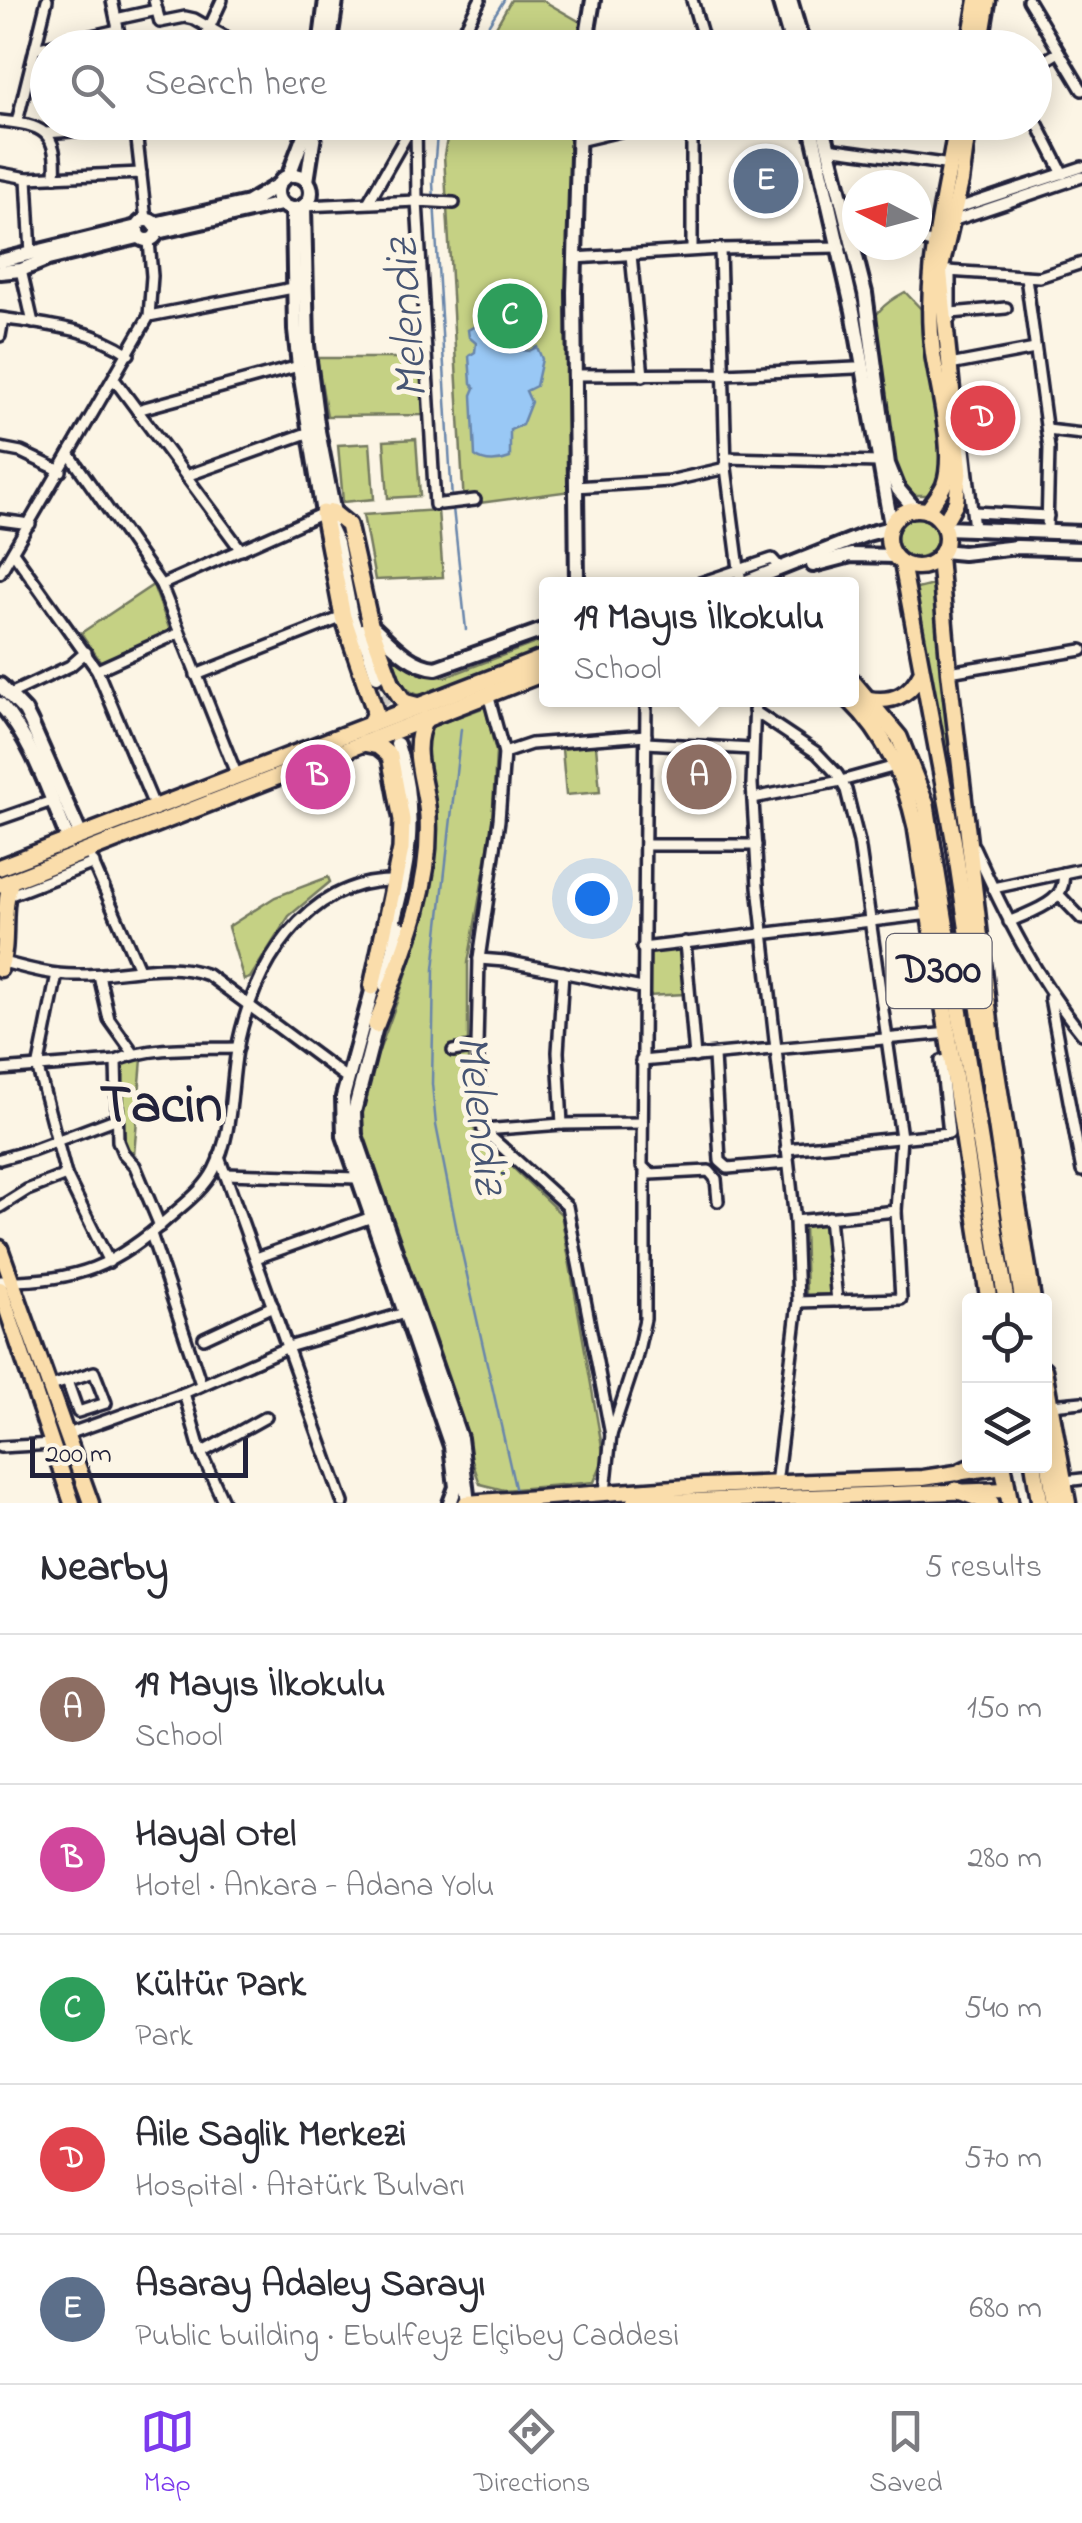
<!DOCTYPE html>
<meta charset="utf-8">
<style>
body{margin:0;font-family:"Indie Flower",sans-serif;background:#f2f2f3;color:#2b2b33}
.controls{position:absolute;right:30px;bottom:30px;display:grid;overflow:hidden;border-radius:10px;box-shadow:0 5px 25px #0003}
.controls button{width:90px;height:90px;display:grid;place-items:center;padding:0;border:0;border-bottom:2px solid #e1e1e2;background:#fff;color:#2b2b33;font:50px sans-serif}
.compass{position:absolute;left:842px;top:170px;width:90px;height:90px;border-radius:50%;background:#fff;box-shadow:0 5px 25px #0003;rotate:276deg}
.scale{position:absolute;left:30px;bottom:25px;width:218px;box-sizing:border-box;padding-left:10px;border:5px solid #22223b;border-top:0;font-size:28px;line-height:35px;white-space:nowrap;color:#22223b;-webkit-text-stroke:8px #fcf5e5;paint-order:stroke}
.you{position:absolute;left:592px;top:898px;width:35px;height:35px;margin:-25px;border:8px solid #fff;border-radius:50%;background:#1a73e8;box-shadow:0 0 0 15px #1a73e833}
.badge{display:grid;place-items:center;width:65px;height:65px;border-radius:50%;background:#7c3aed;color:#fff;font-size:32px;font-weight:700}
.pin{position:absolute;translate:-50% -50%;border:5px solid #fff;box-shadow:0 2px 10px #0006}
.popup{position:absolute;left:539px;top:577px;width:320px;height:130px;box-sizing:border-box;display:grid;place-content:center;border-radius:10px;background:#fff;filter:drop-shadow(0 2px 8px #0005);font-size:32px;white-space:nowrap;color:#7c7c81}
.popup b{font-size:38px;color:#2b2b33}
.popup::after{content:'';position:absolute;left:50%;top:100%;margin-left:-20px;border:20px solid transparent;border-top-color:#fff}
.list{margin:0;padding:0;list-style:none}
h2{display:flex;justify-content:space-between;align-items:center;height:130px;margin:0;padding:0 40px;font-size:42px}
h2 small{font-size:32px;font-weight:400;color:#7c7c81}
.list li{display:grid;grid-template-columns:65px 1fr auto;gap:30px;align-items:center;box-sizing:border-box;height:150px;padding:0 40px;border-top:2px solid #e1e1e2}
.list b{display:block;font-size:38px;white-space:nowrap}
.list p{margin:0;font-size:32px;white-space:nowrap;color:#7c7c81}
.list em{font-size:32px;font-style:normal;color:#7c7c81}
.icon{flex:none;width:55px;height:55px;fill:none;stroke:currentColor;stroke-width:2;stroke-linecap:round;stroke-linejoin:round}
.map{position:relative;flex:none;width:1082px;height:1503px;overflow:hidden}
.search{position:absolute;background:#fff;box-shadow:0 5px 25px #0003;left:30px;right:30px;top:30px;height:110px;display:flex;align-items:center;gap:25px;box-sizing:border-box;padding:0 35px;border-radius:55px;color:#7c7c81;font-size:38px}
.sheet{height:880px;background:#fff}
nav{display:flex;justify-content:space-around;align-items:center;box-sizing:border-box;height:140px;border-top:2px solid #e1e1e2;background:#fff;font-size:28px;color:#7c7c81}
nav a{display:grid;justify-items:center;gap:5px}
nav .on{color:#7c3aed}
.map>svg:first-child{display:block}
.green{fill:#c5d184;stroke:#747a60;stroke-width:2.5}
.water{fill:#99c8f5;stroke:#6986ab;stroke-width:2.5}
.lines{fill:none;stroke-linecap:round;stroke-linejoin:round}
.stream{stroke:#6986ab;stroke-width:2.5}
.secondary-tunnel{stroke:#d0cbc3;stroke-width:12;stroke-dasharray:12 6;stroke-linecap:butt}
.street-casing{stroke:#22223b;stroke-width:16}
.secondary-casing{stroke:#22223b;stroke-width:20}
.primary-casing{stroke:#22223b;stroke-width:21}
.highway-casing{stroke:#22223b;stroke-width:22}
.street{stroke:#fcf5e5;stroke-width:9}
.secondary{stroke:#fcf5e5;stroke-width:12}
.primary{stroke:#faddab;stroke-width:14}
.highway{stroke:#faddab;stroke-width:15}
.labels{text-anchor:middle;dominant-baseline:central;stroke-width:10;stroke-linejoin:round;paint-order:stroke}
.shield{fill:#fcf5e5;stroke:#63616e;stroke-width:2.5}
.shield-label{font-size:42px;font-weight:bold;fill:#22223b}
.water-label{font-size:48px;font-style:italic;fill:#465473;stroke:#fcf5e5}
.district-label{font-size:55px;font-weight:bold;fill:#22223b;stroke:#fcf5e5}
</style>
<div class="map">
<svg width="1082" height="1503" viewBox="0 0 1082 1503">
<rect width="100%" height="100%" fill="#fcf5e5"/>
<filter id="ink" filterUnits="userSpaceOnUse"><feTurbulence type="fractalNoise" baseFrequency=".01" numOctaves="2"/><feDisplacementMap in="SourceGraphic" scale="20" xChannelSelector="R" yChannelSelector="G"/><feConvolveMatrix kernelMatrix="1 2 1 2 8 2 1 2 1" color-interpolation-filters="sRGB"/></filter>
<g filter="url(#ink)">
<g class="green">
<path d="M511 0H542L582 23 580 47 484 48Z"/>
<path d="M450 123H574L566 376 571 491 464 505 444 155Z"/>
<path d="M905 292 923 311 942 477 941 495H893L868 338C871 315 884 303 905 292Z"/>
<path d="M317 358H422L425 415 327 416Z"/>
<path d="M416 439 420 496 388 498 384 441Z"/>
<path d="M370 443 374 499 343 502 338 445Z"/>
<path d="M438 510 443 577 375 580 363 515Z"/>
<circle cx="917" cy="537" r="20"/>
<path d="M937 584 972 905 909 591Z"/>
<path d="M153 585 171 633 103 665 81 633Z"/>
<path d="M546 639V649L423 695C401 695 398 671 391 653L422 675 446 677Z"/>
<path d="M485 707 496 752 492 826 468 963V1105L475 1131 561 1214 604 1458 594 1482 504 1490 480 1484 357 1126V1110C391 1015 438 914 435 812 434 786 424 762 423 736L430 727Z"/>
<path d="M596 745 600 792 566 795 562 749Z"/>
<path d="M328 877 330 882 289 916 250 978 244 980 228 927 275 897Z"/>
<path d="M681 948 685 994 647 996 646 953Z"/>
<path d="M142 1059 134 1155 128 1154 120 1132 124 1061Z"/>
<path d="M825 1223 831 1294 806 1295 804 1225Z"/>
</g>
<path class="water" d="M479 324 505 336 516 349 529 351 537 347 542 359 536 386 526 391 531 402 522 425 510 430V458C500 462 485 464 475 456L472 395 475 388 471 383 469 356 475 352 476 343 469 337 468 330Z"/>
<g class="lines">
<g class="stream">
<path d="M474 48 504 0"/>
<path d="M438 122 433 183 452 500"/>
<path d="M453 508 466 630"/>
<path d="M461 729 434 969 432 1084 436 1125 457 1231 516 1492"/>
</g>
<path class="secondary-tunnel" d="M377 676 404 743"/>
<g class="street-casing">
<g id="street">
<path d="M112 0 122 48"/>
<path d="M154 0 160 22 185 17 194 19 245 48"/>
<path d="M692 0 706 48"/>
<path d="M1028 0 1082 90"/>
<path d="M116 19 157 10"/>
<path d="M585 45 601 48"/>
<path d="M200 48 222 0"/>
<path d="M455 48 480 0"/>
<path d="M662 48 704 40"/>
<path d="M841 48 875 40 935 48"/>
<path d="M35 49 118 30"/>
<path d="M1034 67 1059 52"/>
<path d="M1034 117 1063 174"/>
<path d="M0 121C43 125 58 131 55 177"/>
<path d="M17 122 47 0"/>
<path d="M135 122 146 220"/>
<path d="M692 122V250"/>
<path d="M46 133 135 126"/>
<path d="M578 141 658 122"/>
<path d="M828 148 951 165"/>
<path d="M0 173 27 178 141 173"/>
<path d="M27 178 31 254"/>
<path d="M369 201 414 122"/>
<path d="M304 206 417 201 416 122"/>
<path d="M952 210 1082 167"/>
<path d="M952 221 1082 177"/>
<path d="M917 239 934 244"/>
<path d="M720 249 726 468 741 584"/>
<path d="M631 255 643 376"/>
<path d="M575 258 720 249 841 247"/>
<path d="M21 270 33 323"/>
<path d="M947 271 1039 277 1082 263"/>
<path d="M950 271V318"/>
<path d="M1026 277 1049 448 1047 531"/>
<path d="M951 313 1006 308"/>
<path d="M149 316 293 288"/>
<path d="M0 318C47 325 89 327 129 354"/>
<path d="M0 336 3 319"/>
<path d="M955 364 1035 349"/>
<path d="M574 375 724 374 855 368"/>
<path d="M114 379 241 550"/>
<path d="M137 410 299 366"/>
<path d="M962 422 974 529"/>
<path d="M1047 430 1082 434"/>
<path d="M0 448 21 452 61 471"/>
<path d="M70 455 161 585 237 776"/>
<path d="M726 458 879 462"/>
<path d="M186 476 310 432"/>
<path d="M575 487 669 481 726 468"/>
<path d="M441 504 475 500"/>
<path d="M435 505 417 201 454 203"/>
<path d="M974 512 1048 516"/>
<path d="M0 520 30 524"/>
<path d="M13 552 97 670 155 808"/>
<path d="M0 573 149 316 152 276 149 241"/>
<path d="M697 584 772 559 781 569"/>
<path d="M161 585 323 513"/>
<path d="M97 670 179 633"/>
<path d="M949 672 1082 650"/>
<path d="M196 675 343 617"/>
<path d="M10 694 70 666 86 652"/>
<path d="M488 694 504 753 499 820 479 959 477 1047 483 1130 567 1206 611 1435"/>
<path d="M646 700 642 1166 650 1174 709 1171 716 1179 718 1201"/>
<path d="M755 700 752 784 758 886 795 1221 896 1211"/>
<path d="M754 711 817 753 837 774 846 790 859 842 901 1137 896 1211 901 1299 798 1302"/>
<path d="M646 743 752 749"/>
<path d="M504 753 531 744 646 735"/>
<path d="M753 798 841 781 896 766"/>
<path d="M0 819 52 801"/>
<path d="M645 845H756"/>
<path d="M974 847C1004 913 1035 977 1082 1034"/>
<path d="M88 851 139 969"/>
<path d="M993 888 1082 869"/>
<path d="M8 896 94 863"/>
<path d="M1060 896 1082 919"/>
<path d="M1009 922C1031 911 1068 903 1063 873"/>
<path d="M685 942 695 1057"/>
<path d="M642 948 930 914"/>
<path d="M479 959 505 961 642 988"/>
<path d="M3 962C29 969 54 976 81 975 124 975 167 959 208 975L348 1079"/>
<path d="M57 974 38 1069 66 1175"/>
<path d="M99 975 109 1019 134 1054"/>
<path d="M1050 998 1082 1171"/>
<path d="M453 1051 477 1047"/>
<path d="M714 1056 720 1161 728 1168 788 1163"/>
<path d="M116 1061 118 1141 123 1153 135 1166 160 1226"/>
<path d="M641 1061 950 1033"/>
<path d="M0 1070 116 1061C152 1045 199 1049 238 1048"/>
<path d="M562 1124 558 1052 563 972"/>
<path d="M483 1130 562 1124 642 1123"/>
<path d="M786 1149 949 1133 941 1061 954 1059"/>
<path d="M219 1157 343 1503"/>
<path d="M0 1159 32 1150 115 1119"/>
<path d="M225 1174 357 1178"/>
<path d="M0 1207 27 1190 66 1175 109 1262"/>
<path d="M829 1217 837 1301"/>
<path d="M151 1234 201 1384"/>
<path d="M256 1258 372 1217"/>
<path d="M0 1281C78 1282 114 1267 172 1215 188 1201 204 1189 214 1170 233 1133 230 1090 237 1050 251 970 306 878 395 881"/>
<path d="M204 1338 273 1306"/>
<path d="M48 1387 94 1372 106 1403 78 1412 67 1381"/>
<path d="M184 1393 201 1453 224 1503"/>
<path d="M1051 1405 1082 1402"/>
<path d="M65 1435 184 1393 288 1347 405 1313"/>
<path d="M0 1447 53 1444"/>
<path d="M201 1453 266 1417"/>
<path d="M1065 1481 1082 1479"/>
<path d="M776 1484 798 1302 795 1221"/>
<path d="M605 1492 611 1435 636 1359 645 1319V1172"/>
</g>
</g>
<g class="secondary-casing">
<g id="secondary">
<path d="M779 0 793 48"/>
<path d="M790 0 804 48"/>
<path d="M320 47 326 0"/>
<path d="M329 48 336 0"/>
<path d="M585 48 593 0"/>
<path d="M810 122 853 311 891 525"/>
<path d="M822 122 865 293 888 464 898 489 915 509"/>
<circle cx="294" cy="192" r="17"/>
<path d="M289 175 309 122"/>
<path d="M307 181 316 122"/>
<path d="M304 206 307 345 318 431 335 519"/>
<path d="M293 209 295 330 299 366 323 513 337 543 351 615 360 643"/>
<circle cx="147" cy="230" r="10"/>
<path d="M154 224 248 203 278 185"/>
<path d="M157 232 281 204"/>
<path d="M0 261 137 227"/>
<path d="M0 272 21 270 48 259 138 237"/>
<path d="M944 528 1082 533"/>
<path d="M942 551 963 553 1017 547 1082 549"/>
<path d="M813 565 851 555 895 556"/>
<path d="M577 584 574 292 579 122"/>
<path d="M741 584 867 534 890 528"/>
<path d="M371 625C390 642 409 666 436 668L546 629"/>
<path d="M362 630 377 676"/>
<path d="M0 685 25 711 31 723 81 836"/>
<path d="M0 704C34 743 49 794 69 841"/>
<path d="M389 938C408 867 420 816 397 744"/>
<path d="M375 980 343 1097 344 1136 451 1446 456 1487 450 1503"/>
<path d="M385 985 399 927"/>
<path d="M378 1019 354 1112 355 1135 460 1438 468 1503"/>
</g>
</g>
<g class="primary-casing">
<g id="primary">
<path d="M969 48 977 0"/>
<path d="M980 48 988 0"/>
<circle cx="917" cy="538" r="29"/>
<path d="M927 511C933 502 940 494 944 485 956 453 938 388 933 354 922 272 945 202 957 122"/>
<path d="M943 525 956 502 960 468 940 272 961 182 969 122"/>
<path d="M939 556 949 672 993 1047 1033 1300"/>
<path d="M902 563 954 841 1022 1300"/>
<path d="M869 699C893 703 910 695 921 673"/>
<path d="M0 969C10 940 0 909 12 880"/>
<path d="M0 1248 91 1503"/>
<path d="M0 1289 72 1503"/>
<path d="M1044 1369 1068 1503"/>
<path d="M1044 1435 1055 1503"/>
<path d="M466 1503 703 1486 923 1478 1003 1466"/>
<path d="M634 1503 1007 1490"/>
</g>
</g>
<g class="highway-casing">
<g id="highway">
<path d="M332 512 348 525 370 624 392 684 404 702 419 706"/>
<path d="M323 513 343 617 375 711 370 725"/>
<path d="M852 681 899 737 926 805 1006 1300"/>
<path d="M850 700C886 735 905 778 916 827L989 1300"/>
<path d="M363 743 378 746 390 756 402 820 401 849 372 987"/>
<path d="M0 867 546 657"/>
<path d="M0 885 546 672"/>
<path d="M376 1025C402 957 432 890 428 816 426 781 408 750 426 718"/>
<path d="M1003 1466 1010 1503"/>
<path d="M1034 1466 1040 1503"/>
<path d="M958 1473 973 1466"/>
<path d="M956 1490 991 1503"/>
</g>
</g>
<use href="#street" class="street"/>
<use href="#secondary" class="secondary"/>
<use href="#primary" class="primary"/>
<use href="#highway" class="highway"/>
</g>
</g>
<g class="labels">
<rect class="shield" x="886.5" y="934" width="105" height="74" rx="8"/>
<g class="shield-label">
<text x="939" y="971">D300</text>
</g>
<g class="water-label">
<text transform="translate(409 319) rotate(-94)">Melendiz</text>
<text transform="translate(479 1114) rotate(83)">Melendiz</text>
</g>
<g class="district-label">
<text x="161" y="1108">Tacin</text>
</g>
</g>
</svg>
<div class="controls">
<button><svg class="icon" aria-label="locate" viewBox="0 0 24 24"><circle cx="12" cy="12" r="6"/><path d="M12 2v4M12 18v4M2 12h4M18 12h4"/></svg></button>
<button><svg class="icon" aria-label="layers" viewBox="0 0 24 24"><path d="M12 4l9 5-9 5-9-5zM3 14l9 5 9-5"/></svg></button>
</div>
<svg class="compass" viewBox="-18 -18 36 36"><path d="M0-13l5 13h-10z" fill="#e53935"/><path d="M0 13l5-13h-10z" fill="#7c7c81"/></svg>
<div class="scale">200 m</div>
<div class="you"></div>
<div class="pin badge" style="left:699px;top:777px;background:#8d6e63">A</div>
<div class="popup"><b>19 Mayıs İlkokulu</b>School</div>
<div class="pin badge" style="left:318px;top:777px;background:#d1479c">B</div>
<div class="pin badge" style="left:510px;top:316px;background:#2e9e5b">C</div>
<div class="pin badge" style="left:983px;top:418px;background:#e0444e">D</div>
<div class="pin badge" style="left:766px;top:181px;background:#5c6f8a">E</div>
<div class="search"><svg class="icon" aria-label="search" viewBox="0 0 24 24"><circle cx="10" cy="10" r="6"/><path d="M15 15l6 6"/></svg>Search here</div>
</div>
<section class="sheet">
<h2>Nearby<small>5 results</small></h2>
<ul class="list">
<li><span class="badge" style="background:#8d6e63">A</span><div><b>19 Mayıs İlkokulu</b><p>School</p></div><em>150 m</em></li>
<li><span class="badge" style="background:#d1479c">B</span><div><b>Hayal Otel</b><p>Hotel · Ankara - Adana Yolu</p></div><em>280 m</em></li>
<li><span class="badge" style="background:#2e9e5b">C</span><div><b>Kültür Park</b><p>Park</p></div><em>540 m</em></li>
<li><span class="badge" style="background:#e0444e">D</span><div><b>Aile Saglik Merkezi</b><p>Hospital · Atatürk Bulvarı</p></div><em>570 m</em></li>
<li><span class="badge" style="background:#5c6f8a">E</span><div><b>Asaray Adaley Sarayı</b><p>Public building · Ebulfeyz Elçibey Caddesi</p></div><em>680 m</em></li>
</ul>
</section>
<nav>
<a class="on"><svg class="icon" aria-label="map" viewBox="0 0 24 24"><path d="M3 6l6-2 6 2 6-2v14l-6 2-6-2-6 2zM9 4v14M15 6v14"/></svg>Map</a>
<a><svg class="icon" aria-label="directions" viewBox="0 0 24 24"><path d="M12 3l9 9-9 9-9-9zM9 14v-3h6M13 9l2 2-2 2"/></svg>Directions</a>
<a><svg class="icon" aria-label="saved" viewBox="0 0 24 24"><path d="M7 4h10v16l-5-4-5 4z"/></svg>Saved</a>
</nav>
